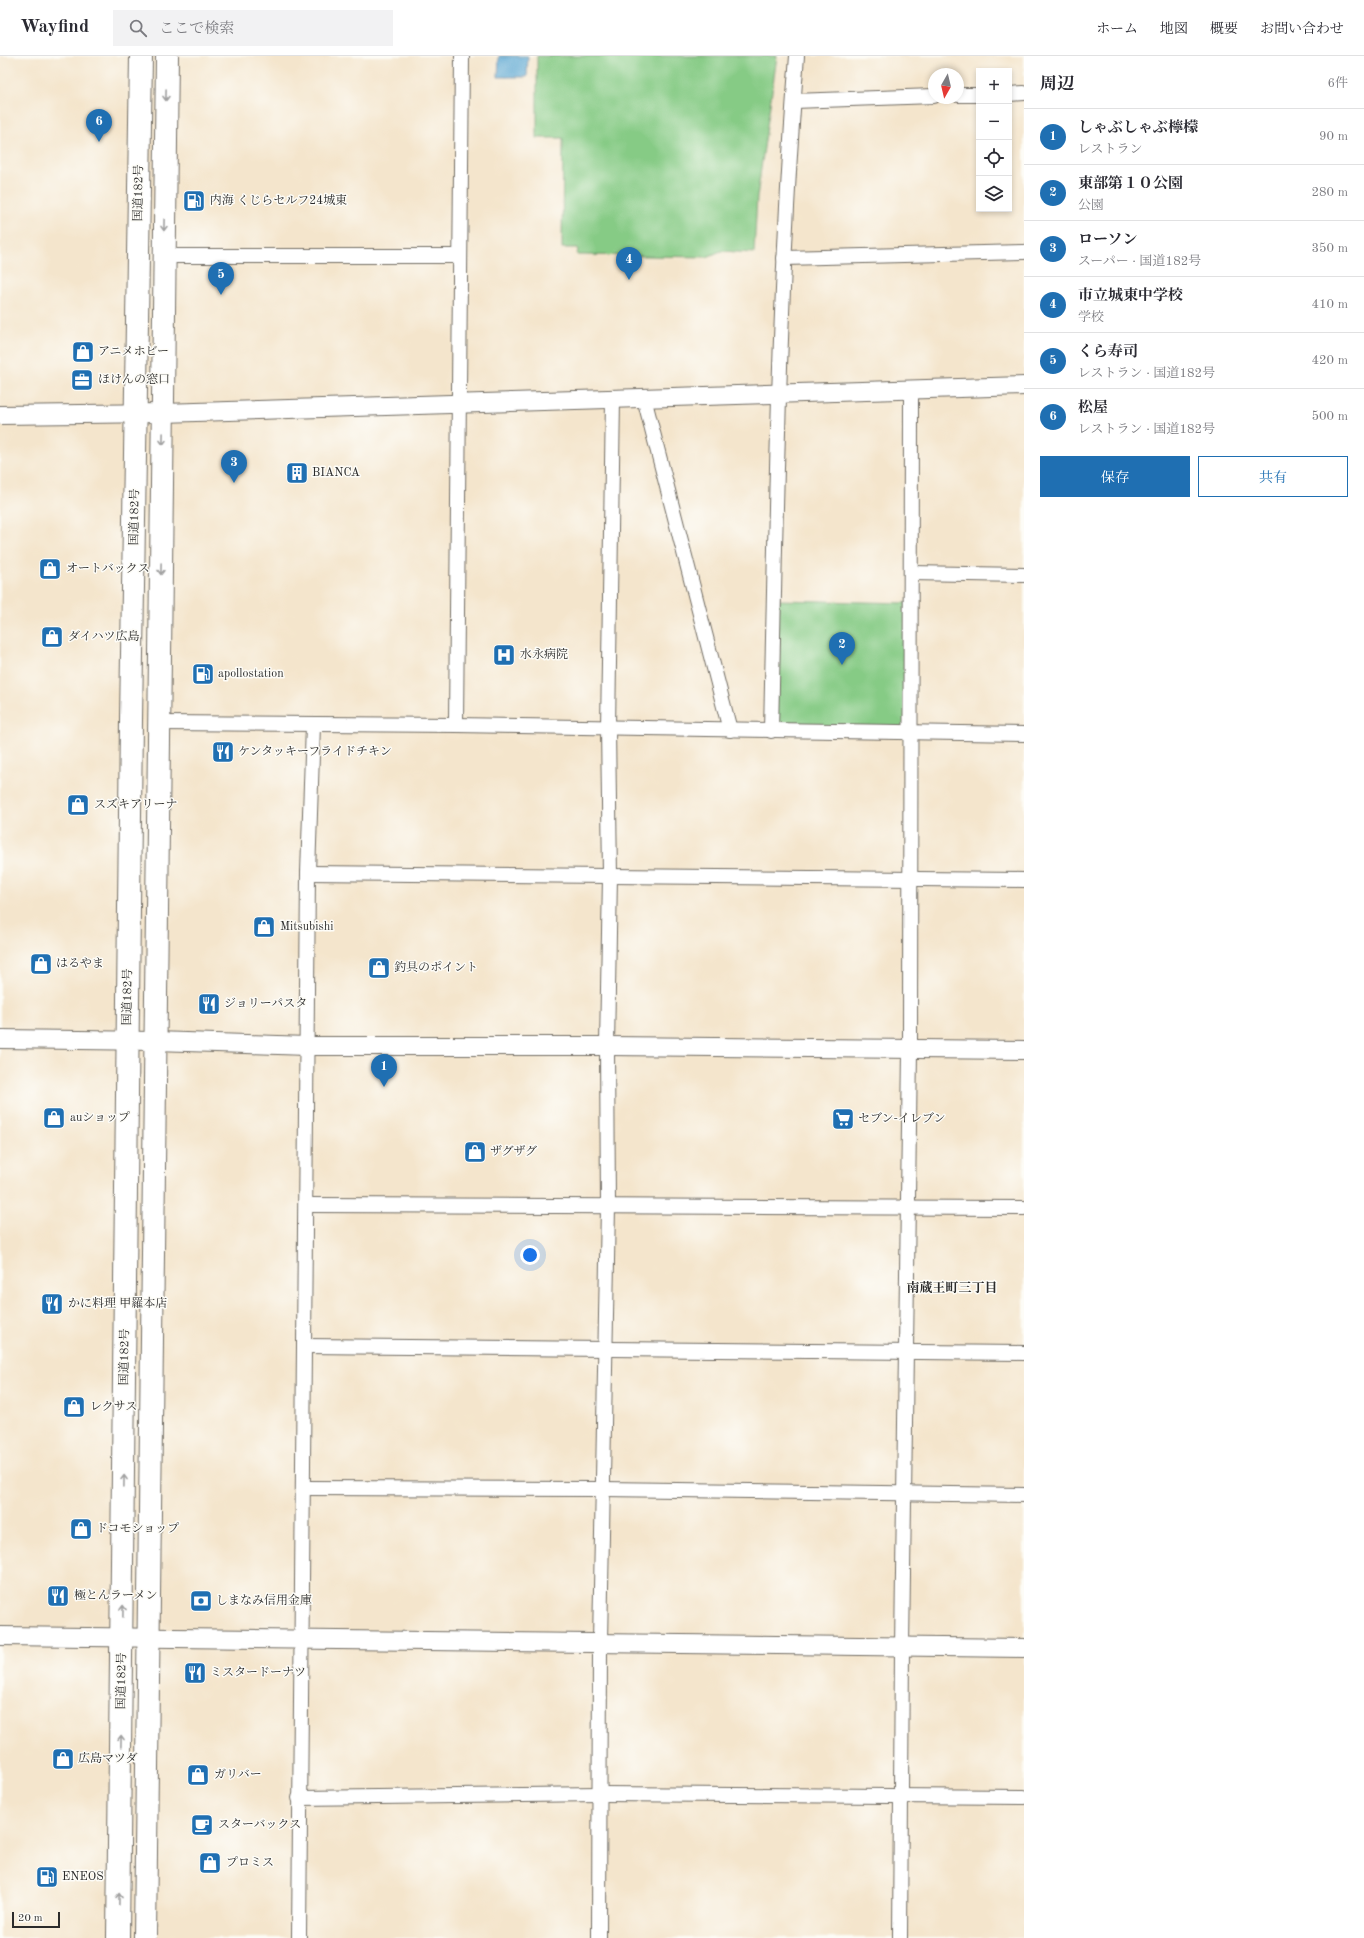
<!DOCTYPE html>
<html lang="ja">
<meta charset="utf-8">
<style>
body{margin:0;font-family:"Old Standard TT","Noto Serif JP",serif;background:#f2f2f3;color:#2b2b33}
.controls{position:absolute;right:12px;top:12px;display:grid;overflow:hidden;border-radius:0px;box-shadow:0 2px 6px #0003}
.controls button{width:36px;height:36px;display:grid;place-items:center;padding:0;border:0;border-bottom:1px solid #e1e1e2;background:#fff;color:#2b2b33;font:20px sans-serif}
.compass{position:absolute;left:928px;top:12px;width:36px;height:36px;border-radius:50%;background:#fff;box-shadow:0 2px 6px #0003;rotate:188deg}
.scale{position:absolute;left:12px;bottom:10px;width:48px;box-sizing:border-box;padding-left:4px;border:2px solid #2b2b2b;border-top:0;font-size:11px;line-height:14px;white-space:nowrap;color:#2b2b2b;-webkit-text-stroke:3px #fdfcf7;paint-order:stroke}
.you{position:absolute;left:530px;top:1199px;width:14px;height:14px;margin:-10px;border:3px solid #fff;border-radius:50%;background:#1a73e8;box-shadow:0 0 0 6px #1a73e833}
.badge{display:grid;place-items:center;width:26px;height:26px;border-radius:50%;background:#1f6fb2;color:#fff;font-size:13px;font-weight:700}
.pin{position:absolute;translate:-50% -33px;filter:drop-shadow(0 1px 2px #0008)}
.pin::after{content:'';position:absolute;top:21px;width:14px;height:12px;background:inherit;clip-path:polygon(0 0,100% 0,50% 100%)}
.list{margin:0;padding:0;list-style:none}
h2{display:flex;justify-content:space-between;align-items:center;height:52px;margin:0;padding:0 16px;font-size:17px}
h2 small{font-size:13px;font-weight:400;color:#7c7c81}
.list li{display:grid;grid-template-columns:26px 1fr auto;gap:12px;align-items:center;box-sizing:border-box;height:56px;padding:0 16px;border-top:1px solid #e1e1e2}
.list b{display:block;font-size:15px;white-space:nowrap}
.list p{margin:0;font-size:13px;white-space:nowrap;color:#7c7c81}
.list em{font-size:13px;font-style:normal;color:#7c7c81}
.actions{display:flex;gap:8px;padding:12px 16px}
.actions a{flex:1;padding:9px 0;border:1px solid #1f6fb2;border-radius:0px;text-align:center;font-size:14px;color:#1f6fb2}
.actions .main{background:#1f6fb2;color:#fff}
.icon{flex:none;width:22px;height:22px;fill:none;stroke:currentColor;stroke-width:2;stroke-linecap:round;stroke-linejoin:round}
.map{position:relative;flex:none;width:1024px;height:1882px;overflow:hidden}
header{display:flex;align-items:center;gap:24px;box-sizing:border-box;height:56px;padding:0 20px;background:#fff;border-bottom:1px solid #e1e1e2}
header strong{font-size:19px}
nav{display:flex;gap:22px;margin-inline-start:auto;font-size:14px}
.search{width:280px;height:36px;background:#f2f2f3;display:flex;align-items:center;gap:10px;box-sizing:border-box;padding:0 14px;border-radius:0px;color:#7c7c81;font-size:15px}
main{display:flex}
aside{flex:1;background:#fff}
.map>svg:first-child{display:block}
.green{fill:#86cb85;stroke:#587b58}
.water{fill:#59a5d1;stroke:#42687e}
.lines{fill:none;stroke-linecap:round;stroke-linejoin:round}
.minor-casing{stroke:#716c63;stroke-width:16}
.tertiary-casing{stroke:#716c63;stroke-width:20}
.trunk-casing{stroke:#716c63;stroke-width:24}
.minor{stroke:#fff;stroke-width:14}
.tertiary{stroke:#fff;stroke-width:18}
.trunk{stroke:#fff;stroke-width:22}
.oneway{stroke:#a0a0a0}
.labels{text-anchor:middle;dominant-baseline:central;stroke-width:3;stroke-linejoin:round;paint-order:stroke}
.street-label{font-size:12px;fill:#2b2b2b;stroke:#fdfcf7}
.poi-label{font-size:12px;fill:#2b2b2b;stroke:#fdfcf7;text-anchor:start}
.neighbourhood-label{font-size:13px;font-weight:bold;fill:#2b2b2b;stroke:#fdfcf7}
</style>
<header>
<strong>Wayfind</strong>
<div class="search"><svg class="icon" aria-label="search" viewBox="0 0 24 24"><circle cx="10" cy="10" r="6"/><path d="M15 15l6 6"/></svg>ここで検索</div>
<nav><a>ホーム</a><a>地図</a><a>概要</a><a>お問い合わせ</a></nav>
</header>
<main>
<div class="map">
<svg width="1024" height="1882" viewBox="0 0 1024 1882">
<rect width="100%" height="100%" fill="#fdfcf7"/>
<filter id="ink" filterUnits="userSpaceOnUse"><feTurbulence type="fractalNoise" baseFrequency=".025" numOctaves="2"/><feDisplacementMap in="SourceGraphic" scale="8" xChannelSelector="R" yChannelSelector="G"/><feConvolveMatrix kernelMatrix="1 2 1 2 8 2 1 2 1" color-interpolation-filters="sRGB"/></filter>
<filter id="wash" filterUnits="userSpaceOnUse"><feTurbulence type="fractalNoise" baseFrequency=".012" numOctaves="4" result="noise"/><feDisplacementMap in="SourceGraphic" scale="16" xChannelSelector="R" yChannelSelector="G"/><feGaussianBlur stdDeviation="0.9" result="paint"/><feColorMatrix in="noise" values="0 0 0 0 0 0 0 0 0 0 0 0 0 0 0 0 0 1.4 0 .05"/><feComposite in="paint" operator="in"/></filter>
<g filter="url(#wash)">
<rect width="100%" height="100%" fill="#f4e5cc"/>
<g class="green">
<path d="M537 0H777L757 141 754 197 721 195 707 201 577 199 578 192H562L563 82H537Z"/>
<path d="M778 544 908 547 909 673 775 672Z"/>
</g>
<path class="water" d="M499 0H528L527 21H498Z"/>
</g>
<g filter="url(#ink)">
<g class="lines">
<g class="minor-casing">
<g id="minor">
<path d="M1009 38 1024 37"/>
<path d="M958 39H979"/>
<path d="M794 45 934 40"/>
<path d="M164 200H459"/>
<path d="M784 202 1024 196"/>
<path d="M644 342 730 674"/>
<path d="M911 517 1024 519"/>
<path d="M160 667 456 669 1024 678"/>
<path d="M456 669 462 0"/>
<path d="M771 675C776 450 779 224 797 0"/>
<path d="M308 817 1024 824"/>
<path d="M306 1149 1024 1152"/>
<path d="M304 1290 1024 1297"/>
<path d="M303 1432 603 1433 1024 1439"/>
<path d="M299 1742 600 1738 1024 1741"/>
<path d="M299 1882 308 817 313 669"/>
<path d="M599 1882 600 1587 608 1150 607 990 610 820 608 672 613 343"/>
<path d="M900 1882 902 1592 910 994 911 334"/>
</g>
</g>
<g class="tertiary-casing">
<g id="tertiary">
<path d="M0 359 163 357 1024 330"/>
<path d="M0 983 156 985 307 990H607L1024 994"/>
<path d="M0 1580 1024 1592"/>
</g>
</g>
<g class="trunk-casing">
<g id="trunk">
<path d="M118 1882 131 664 141 0"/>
<path d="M145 1882 167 0"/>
</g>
</g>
<use href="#minor" class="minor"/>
<use href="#tertiary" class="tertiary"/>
<use href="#trunk" class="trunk"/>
</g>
<defs><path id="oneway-shaft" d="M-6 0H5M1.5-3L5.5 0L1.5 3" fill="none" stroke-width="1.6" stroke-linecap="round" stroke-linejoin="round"/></defs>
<g class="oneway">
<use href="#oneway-shaft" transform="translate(166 39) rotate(91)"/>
<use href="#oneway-shaft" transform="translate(164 169) rotate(91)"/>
<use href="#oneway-shaft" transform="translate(163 383) rotate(91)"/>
<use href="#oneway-shaft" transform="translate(161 513) rotate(91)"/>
<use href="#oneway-shaft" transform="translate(124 1425) rotate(-89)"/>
<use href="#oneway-shaft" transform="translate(123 1555) rotate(-89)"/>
<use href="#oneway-shaft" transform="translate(121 1685) rotate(-89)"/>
<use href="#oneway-shaft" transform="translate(119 1843) rotate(-89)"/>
</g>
</g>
<defs>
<g id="fuel-square" transform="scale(1.15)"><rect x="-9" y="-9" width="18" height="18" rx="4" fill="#1f6fb2" stroke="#fdfcf7"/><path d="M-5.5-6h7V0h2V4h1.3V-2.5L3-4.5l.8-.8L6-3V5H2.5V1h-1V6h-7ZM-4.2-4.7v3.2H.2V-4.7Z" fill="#fff"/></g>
<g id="shop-square" transform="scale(1.15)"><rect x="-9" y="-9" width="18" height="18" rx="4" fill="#1f6fb2" stroke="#fdfcf7"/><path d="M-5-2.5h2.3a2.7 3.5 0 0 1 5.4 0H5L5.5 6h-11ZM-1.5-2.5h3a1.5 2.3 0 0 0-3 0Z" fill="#fff"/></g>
<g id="office-square" transform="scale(1.15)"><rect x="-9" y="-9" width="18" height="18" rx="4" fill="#1f6fb2" stroke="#fdfcf7"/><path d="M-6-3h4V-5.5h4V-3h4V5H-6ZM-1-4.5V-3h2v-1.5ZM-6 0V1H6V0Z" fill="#fff"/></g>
<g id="building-square" transform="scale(1.15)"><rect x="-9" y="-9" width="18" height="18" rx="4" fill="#1f6fb2" stroke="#fdfcf7"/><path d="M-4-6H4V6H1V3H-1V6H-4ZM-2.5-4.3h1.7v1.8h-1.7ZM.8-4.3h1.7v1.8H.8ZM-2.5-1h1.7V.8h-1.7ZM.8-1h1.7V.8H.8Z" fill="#fff"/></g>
<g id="hospital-square" transform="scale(1.15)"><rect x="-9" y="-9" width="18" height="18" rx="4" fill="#1f6fb2" stroke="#fdfcf7"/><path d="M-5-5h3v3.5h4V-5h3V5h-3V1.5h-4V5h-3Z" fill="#fff"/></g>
<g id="restaurant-square" transform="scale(1.15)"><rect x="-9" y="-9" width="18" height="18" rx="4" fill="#1f6fb2" stroke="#fdfcf7"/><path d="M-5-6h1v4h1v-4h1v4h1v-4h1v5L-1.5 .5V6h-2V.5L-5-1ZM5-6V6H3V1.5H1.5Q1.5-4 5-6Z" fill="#fff"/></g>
<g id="supermarket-square" transform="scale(1.15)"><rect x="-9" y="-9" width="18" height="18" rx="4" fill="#1f6fb2" stroke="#fdfcf7"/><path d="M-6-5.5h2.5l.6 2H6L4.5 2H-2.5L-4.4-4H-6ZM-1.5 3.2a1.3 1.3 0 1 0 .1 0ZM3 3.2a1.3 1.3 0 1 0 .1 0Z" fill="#fff"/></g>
<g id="bank-square" transform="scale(1.15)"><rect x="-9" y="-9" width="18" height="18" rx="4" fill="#1f6fb2" stroke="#fdfcf7"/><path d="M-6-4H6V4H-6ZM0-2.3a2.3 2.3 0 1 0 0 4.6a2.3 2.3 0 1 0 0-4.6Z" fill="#fff"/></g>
<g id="cafe-square" transform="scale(1.15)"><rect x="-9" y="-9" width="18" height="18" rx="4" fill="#1f6fb2" stroke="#fdfcf7"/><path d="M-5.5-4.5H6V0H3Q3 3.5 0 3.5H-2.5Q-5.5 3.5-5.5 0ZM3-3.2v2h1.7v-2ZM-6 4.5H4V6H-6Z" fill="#fff"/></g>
</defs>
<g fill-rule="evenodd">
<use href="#fuel-square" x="194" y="145"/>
<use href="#shop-square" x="83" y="296"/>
<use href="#office-square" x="82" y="324"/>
<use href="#building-square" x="297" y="417"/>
<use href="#shop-square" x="50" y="513"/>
<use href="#shop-square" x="52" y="581"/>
<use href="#hospital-square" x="504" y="599"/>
<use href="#fuel-square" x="203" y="618"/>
<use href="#restaurant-square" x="223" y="696"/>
<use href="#shop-square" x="78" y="749"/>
<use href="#shop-square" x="264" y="871"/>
<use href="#shop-square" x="41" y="908"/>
<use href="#shop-square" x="379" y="912"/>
<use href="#restaurant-square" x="209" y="948"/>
<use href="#shop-square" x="54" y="1062"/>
<use href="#supermarket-square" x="843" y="1063"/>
<use href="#shop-square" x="475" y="1096"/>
<use href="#restaurant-square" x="52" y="1248"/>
<use href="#shop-square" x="74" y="1351"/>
<use href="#shop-square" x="81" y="1473"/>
<use href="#restaurant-square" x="58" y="1540"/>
<use href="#bank-square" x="201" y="1545"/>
<use href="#restaurant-square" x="195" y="1617"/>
<use href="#shop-square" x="63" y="1703"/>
<use href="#shop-square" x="198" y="1719"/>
<use href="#cafe-square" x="202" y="1769"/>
<use href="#shop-square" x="210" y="1807"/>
<use href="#fuel-square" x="47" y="1821"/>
</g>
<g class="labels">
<g class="street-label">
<text transform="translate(139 137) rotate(-89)">国道182号</text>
<text transform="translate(135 461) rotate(-89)">国道182号</text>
<text transform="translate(128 941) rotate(-89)">国道182号</text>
<text transform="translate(125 1301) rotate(-89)">国道182号</text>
<text transform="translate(122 1625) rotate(-89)">国道182号</text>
</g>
<g class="poi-label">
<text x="210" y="145">内海 くじらセルフ24城東</text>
<text x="98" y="296">アニメホビー</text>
<text x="98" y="324">ほけんの窓口</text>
<text x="312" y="417">BIANCA</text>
<text x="66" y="513">オートバックス</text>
<text x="68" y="581">ダイハツ広島</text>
<text x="520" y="599">水永病院</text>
<text x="218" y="618">apollostation</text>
<text x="238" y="696">ケンタッキーフライドチキン</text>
<text x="94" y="749">スズキアリーナ</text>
<text x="280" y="871">Mitsubishi</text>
<text x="56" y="908">はるやま</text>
<text x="394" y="912">釣具のポイント</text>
<text x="224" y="948">ジョリーパスタ</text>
<text x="70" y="1062">auショップ</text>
<text x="858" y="1063">セブン-イレブン</text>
<text x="490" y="1096">ザグザグ</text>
<text x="68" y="1248">かに料理 甲羅本店</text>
<text x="90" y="1351">レクサス</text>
<text x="96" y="1473">ドコモショップ</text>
<text x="74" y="1540">極とんラーメン</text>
<text x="216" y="1545">しまなみ信用金庫</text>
<text x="210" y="1617">ミスタードーナツ</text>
<text x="78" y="1703">広島マツダ</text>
<text x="214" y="1719">ガリバー</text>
<text x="218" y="1769">スターバックス</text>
<text x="226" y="1807">プロミス</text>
<text x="62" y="1821">ENEOS</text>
</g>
<g class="neighbourhood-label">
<text x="952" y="1232">南蔵王町三丁目</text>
</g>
</g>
</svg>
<div class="controls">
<button>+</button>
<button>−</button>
<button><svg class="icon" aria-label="locate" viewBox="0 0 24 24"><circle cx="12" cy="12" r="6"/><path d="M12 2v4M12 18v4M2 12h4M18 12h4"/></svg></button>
<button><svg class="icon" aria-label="layers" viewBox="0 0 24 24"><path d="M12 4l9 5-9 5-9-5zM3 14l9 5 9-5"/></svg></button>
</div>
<svg class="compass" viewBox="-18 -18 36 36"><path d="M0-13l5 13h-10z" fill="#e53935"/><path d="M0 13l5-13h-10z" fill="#7c7c81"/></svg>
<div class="scale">20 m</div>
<div class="you"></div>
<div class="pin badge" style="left:384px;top:1031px">1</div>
<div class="pin badge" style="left:842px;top:609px">2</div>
<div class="pin badge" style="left:234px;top:427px">3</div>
<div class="pin badge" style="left:629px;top:224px">4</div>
<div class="pin badge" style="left:221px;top:239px">5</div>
<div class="pin badge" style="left:99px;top:86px">6</div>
</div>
<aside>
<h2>周辺<small>6件</small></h2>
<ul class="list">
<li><span class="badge">1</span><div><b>しゃぶしゃぶ檸檬</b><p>レストラン</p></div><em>90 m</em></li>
<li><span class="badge">2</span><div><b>東部第１０公園</b><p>公園</p></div><em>280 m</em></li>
<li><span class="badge">3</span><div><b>ローソン</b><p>スーパー · 国道182号</p></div><em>350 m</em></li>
<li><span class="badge">4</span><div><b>市立城東中学校</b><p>学校</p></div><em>410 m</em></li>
<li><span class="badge">5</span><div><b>くら寿司</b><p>レストラン · 国道182号</p></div><em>420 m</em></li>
<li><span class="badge">6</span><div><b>松屋</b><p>レストラン · 国道182号</p></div><em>500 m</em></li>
</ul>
<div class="actions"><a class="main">保存</a><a>共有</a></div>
</aside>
</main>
